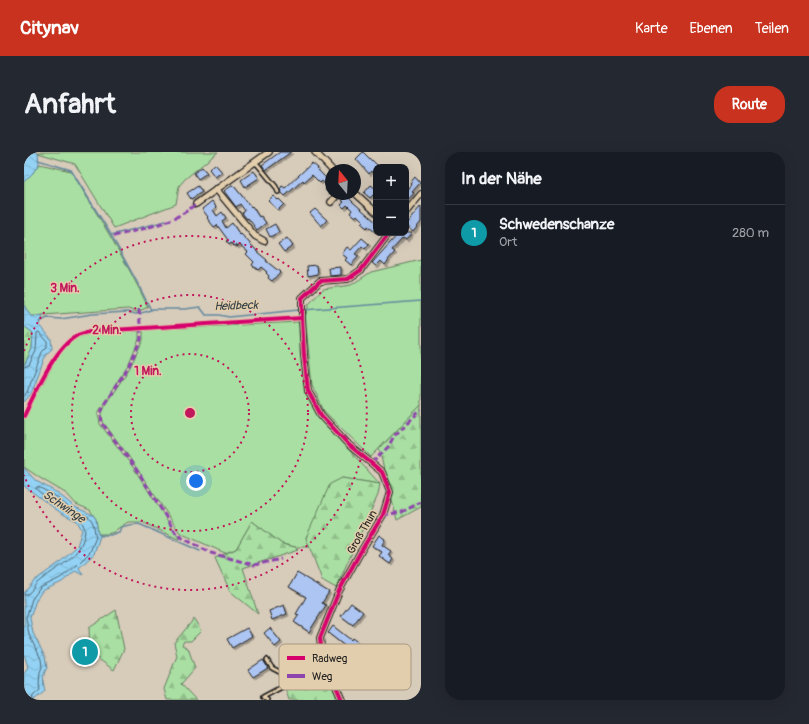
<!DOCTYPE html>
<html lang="de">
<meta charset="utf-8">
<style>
body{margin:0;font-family:Pangolin,sans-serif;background:#242831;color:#f1f3f6}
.controls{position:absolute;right:12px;top:12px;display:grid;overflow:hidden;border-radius:8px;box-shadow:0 4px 16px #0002}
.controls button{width:36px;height:36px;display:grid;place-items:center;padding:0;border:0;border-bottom:1px solid #363941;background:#171b24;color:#f1f3f6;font:20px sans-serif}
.compass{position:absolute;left:301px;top:12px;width:36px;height:36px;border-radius:50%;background:#171b24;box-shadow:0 4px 16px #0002;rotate:342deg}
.you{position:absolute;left:172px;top:329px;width:14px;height:14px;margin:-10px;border:3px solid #fff;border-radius:50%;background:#1a73e8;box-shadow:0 0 0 6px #1a73e833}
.badge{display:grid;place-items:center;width:26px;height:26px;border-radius:50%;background:#c8321e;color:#fff;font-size:13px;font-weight:700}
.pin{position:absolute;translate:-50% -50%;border:2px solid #fff;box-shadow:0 1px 4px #0006}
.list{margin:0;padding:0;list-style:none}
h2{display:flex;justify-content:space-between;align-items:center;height:52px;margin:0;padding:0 16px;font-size:17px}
h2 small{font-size:13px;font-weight:400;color:#9ea1a6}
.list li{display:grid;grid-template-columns:26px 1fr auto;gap:12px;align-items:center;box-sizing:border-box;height:56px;padding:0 16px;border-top:1px solid #363941}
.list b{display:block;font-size:15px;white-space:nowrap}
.list p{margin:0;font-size:13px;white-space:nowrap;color:#9ea1a6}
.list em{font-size:13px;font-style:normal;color:#9ea1a6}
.map{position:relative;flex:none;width:397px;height:548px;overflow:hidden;border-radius:16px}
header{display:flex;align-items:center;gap:24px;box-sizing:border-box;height:56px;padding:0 20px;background:#c8321e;color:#fff}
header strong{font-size:19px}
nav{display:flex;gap:22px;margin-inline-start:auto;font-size:14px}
.intro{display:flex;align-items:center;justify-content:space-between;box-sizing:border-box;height:96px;padding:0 24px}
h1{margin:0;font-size:28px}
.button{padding:10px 18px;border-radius:16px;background:#c8321e;color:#fff;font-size:14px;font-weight:700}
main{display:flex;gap:24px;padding:0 24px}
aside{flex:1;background:#171b24;border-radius:16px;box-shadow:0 4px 16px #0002}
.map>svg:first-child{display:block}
.green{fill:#a9dfa2;stroke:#627e5f}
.forest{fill:url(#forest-firs);stroke:#627e5f}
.water{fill:url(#water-waves);stroke:#63899e}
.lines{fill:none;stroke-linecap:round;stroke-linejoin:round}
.shore{stroke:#4c6572;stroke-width:1}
.stream{stroke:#63899e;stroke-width:1.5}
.building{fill:#adc5f2;stroke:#1c1c1c;filter:url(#shadow)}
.lane-casing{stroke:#1c1c1c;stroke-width:6}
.street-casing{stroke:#1c1c1c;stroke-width:8}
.path{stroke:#1c1c1c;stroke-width:1;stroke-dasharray:1 3;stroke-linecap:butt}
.lane{stroke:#e2cdac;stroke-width:3}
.street{stroke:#e2cdac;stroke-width:5.5}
.quiet{stroke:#8e44ad;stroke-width:3;stroke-dasharray:6 3;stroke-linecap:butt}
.cycleway-casing{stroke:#e2cdac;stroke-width:6}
.cycleway{stroke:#d6006c;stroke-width:4}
.ring{fill:none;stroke:#c2185b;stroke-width:2;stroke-dasharray:2 4}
.labels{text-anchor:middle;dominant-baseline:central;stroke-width:3;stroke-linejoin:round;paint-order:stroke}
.street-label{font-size:11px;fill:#1c1c1c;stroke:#e2cdac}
.water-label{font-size:12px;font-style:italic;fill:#344047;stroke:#e2cdac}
.key{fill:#e2cdac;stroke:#a79881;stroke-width:1}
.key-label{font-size:11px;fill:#1c1c1c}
.centre{fill:#c2185b;stroke:#e2cdac;stroke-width:2}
.ring-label{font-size:12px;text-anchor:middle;font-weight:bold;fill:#c2185b;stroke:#e2cdac;stroke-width:3;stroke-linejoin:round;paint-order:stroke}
</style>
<header>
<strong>Citynav</strong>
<nav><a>Karte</a><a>Ebenen</a><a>Teilen</a></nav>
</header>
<div class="intro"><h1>Anfahrt</h1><a class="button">Route</a></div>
<main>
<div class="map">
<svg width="397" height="548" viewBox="0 0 397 548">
<defs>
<pattern id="forest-firs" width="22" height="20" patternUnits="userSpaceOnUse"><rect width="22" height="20" fill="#a9dfa2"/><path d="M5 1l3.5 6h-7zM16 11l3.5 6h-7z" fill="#91bf8b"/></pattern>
<pattern id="water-waves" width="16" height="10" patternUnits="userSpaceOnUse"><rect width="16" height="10" fill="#93d2f4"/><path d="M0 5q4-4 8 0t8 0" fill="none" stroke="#7eb4d1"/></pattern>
<filter id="shadow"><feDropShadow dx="2" dy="2" stdDeviation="0" flood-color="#0004"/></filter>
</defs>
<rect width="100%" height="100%" fill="#d7cbba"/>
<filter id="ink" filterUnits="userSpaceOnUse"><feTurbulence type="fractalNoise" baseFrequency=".025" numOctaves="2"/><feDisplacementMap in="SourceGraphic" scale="8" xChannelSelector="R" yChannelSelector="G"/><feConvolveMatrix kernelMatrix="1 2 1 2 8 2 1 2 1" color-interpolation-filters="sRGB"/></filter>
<g filter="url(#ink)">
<g class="green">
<path d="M14 0H194L161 27 155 34 152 52 90 76 51 12 14 1Z"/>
<path d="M15 12 47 19C74 64 102 108 124 155L113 160 104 157 19 163C6 166 6 164 0 153V30L8 22Z"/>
<path d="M397 108V253L347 305 300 259 288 233 281 165 285 152 299 137 327 133 347 120Z"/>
<path d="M275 170 281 240 295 265 356 332 318 326 282 385 285 395H271L258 392 228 369 212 397 201 401 156 381 103 302 79 270 78 262 81 253 105 217 119 188V178Z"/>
<path d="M115 179V187L105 211 74 261 76 272 109 315 156 388 118 370H104L93 377 90 380 83 382H74L72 367 66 358 52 352 43 342 16 326 0 315V266L31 209 44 192 53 185 69 181Z"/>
</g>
<g class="forest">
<path d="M0 174 9 181 8 197 0 214Z"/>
<path d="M397 253V355L373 368 355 297Z"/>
<path d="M318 326 356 332 354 343 312 436 298 428 282 386 306 332Z"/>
<path d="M228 369 258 392 271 395 274 398 219 416 234 462 206 439 191 406 212 397Z"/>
<path d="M92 458 100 497 90 518 66 501 65 476Z"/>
<path d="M170 467 177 479 167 489H160L158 493 164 496 171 516 157 532 172 548H143L140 537 153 504 150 491Z"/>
<path d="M295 505 314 548H265L257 523Z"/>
</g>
<g class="water">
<path d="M3 0H14L15 12 8 22 0 30V10Z"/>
<path d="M0 153C6 164 6 166 19 163L16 173 27 187 28 197 22 202 7 242 0 250V214L8 197 9 181 0 174Z"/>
<path d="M0 316 12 329 32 340 51 355 69 363 72 367 74 382 79 384H76L70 402 55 416 59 423 51 419 38 430 18 439 12 448 6 466 9 481 21 505 23 516C18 523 19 531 21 539L10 548H0V522L4 515 0 502V441L10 429 35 411 53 394 58 378 53 369 37 361 0 334Z"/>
</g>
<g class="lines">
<g class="shore">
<path d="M0 215 3 214 5 213 12 199 13 181 14 180H15L23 189V195L18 200 3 240 0 244"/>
<path d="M14 335 30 343 48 358V360L46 361 39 358 13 338 12 336Z"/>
<path d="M0 443C7 442 9 435 13 431 32 415 60 405 61 377L56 366 49 363V360L51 359C56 361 66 364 68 369 71 374 70 380 72 385L66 400 51 415 36 426 16 436 8 447 2 466 5 483 17 507 18 515 16 520 15 532 16 538 9 544 8 548"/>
</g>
<g class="stream">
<path d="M14 8 47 18 86 81 114 132 127 158"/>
<path d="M87 83 146 68"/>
<path d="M279 158 397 149"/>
<path d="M16 170 23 166 37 167 68 162 103 160 112 162 121 160 129 157H161L176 155 182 163H195L205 165 275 158"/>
<path d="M75 383H86L95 380 97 375 105 373 115 372 176 399"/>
</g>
</g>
<g class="building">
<path d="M256 0H267L242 18 238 13Z"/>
<path d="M339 0 348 9V8L355 15H352V24L347 19 345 22 332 7Z"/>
<path d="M288 11 294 16 293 17 305 29 307 27V39L304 41 301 38 304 35 298 29 296 31 288 23 280 30 279 28 261 44 257 40 256 37 258 34 261 36Z"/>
<path d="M191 12 198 20 191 25 185 17Z"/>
<path d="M178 15 183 21 174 27 170 21Z"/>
<path d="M230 19 235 26 221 35 217 28Z"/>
<path d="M391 25 396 31 388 40 390 41 382 50V39L387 32 386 31Z"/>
<path d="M209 33 227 55 228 54 235 65 237 64 242 71 233 78 224 66 223 67 218 61 221 59 216 52 212 55 200 39Z"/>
<path d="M347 33 352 37V40L346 46 340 41Z"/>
<path d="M174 34 178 40 167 47 163 41Z"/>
<path d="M249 44 254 48 255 47 260 52 254 58 244 49Z"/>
<path d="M323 44 329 50 352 70V81L344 74 343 76 337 71 339 69 333 63 331 65 326 61 328 58 323 53 320 56 317 53 320 50 318 49Z"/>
<path d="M188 49 192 55 189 58 193 64 198 60 202 66 198 69 202 76 208 71 216 83 217 82 233 99H232L243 108 242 109 256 120 248 129 244 126 245 124 242 121 243 120 237 115 234 118 228 113 230 110 222 102 224 100 216 93 213 95 212 93 210 94 207 91 205 93 202 89 204 88 193 73 190 75 183 66 184 65 178 57Z"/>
<path d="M397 54V70L389 80 382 74V72Z"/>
<path d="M291 57 303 68 297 74 286 61Z"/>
<path d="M251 72 255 80 246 85 242 77Z"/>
<path d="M375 81H388L382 88 379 86 368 98 371 100 364 108V109L361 113 357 109 352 114 348 111Z"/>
<path d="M263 86 269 94 260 100 254 92Z"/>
<path d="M338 86 345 92 341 97 338 94 331 102 335 104 327 113 321 108 323 106 318 102 323 95 327 98Z"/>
<path d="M293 113 294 122 284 124 283 114Z"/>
<path d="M317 115V123L306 124 305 116Z"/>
<path d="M355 383 361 387 358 393 367 399 364 403 369 407 366 412 355 404 358 400 348 394Z"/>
<path d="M273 421 305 440 298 451 302 453 285 480 270 470 275 463 272 462 282 445 265 435Z"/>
<path d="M327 451 339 460 329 473 317 464Z"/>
<path d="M260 453 263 462 248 468 245 459Z"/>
<path d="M309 474 327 488 328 486 339 494 329 509 339 516 327 532 322 528 323 527 309 517 308 515 322 495 304 481Z"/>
<path d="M223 476 228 484 208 496 203 487Z"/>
<path d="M246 476 257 490 251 495 240 481Z"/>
<path d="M239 508 244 516 229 525 224 518Z"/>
</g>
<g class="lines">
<g class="lane-casing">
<g id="lane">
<path d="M230 10 234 13 252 35 254 40"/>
<path d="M243 508 248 516 271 528"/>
<path d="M243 548 239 545 271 528 297 498"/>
</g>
</g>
<g class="street-casing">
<g id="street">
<path d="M291 0 308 18"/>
<path d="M192 37 231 84 240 89"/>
<path d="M331 41 352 60"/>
<path d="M307 50 314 42"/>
<path d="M172 52 245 0"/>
<path d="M382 60 397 42"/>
<path d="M318 548 298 502 296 486 315 439 337 399 359 363 366 340 358 320 325 293 297 263 284 239 280 203 278 166V146L296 129 324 127 337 118 365 81"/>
</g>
</g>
<path class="path" d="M4 240 8 242"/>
<use href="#lane" class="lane"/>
<use href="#street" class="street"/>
<g class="quiet">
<path d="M90 84C110 79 139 73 156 63 162 60 167 56 172 52"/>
<path d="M115 157 117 187 106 212 79 254 77 262 78 271 115 321 153 383 187 401 230 413 257 407"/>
<path d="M348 311 364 295 370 284 397 258"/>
<path d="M359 363 378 360 397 350"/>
</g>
<g class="cycleway-casing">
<g id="cycleway">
<path d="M0 264C11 241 30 197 52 184 57 180 67 180 73 179L278 166"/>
<path d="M318 548 298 502 296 486 315 439 337 399 359 363 366 340 358 320 325 293 297 263 284 239 280 203 278 166V146L296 129 324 127 337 118 365 81"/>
</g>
</g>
<use href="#cycleway" class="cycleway"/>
</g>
</g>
<g class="ring">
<circle cx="166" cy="261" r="59"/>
<circle cx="166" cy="261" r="118"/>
<path d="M0 199A177 177 0 1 1 0 323"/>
</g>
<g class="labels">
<g class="street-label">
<text transform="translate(338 380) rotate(-60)">Groß Thun</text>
</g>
<g class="water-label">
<text transform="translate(212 154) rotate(-2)">Heidbeck</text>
<text transform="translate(40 355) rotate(34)">Schwinge</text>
</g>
</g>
<rect x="255" y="492" width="132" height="46" rx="6" class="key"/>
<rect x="263" y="504" width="18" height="4" fill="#d6006c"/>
<rect x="263" y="522" width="18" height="4" fill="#8e44ad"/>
<g class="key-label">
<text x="288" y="510">Radweg</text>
<text x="288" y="528">Weg</text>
</g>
<circle cx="166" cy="261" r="6" class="centre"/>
<g class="ring-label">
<text x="41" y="140">3 Min.</text>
<text x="83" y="182">2 Min.</text>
<text x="124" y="223">1 Min.</text>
</g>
</svg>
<div class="controls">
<button>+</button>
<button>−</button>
</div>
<svg class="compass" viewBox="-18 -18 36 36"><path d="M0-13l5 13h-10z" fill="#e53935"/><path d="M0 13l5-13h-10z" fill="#9ea1a6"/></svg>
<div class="you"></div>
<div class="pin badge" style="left:61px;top:500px;background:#0f9aa8">1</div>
</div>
<aside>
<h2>In der Nähe<small></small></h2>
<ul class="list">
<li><span class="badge" style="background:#0f9aa8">1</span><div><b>Schwedenschanze</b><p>Ort</p></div><em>280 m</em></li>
</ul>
</aside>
</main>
